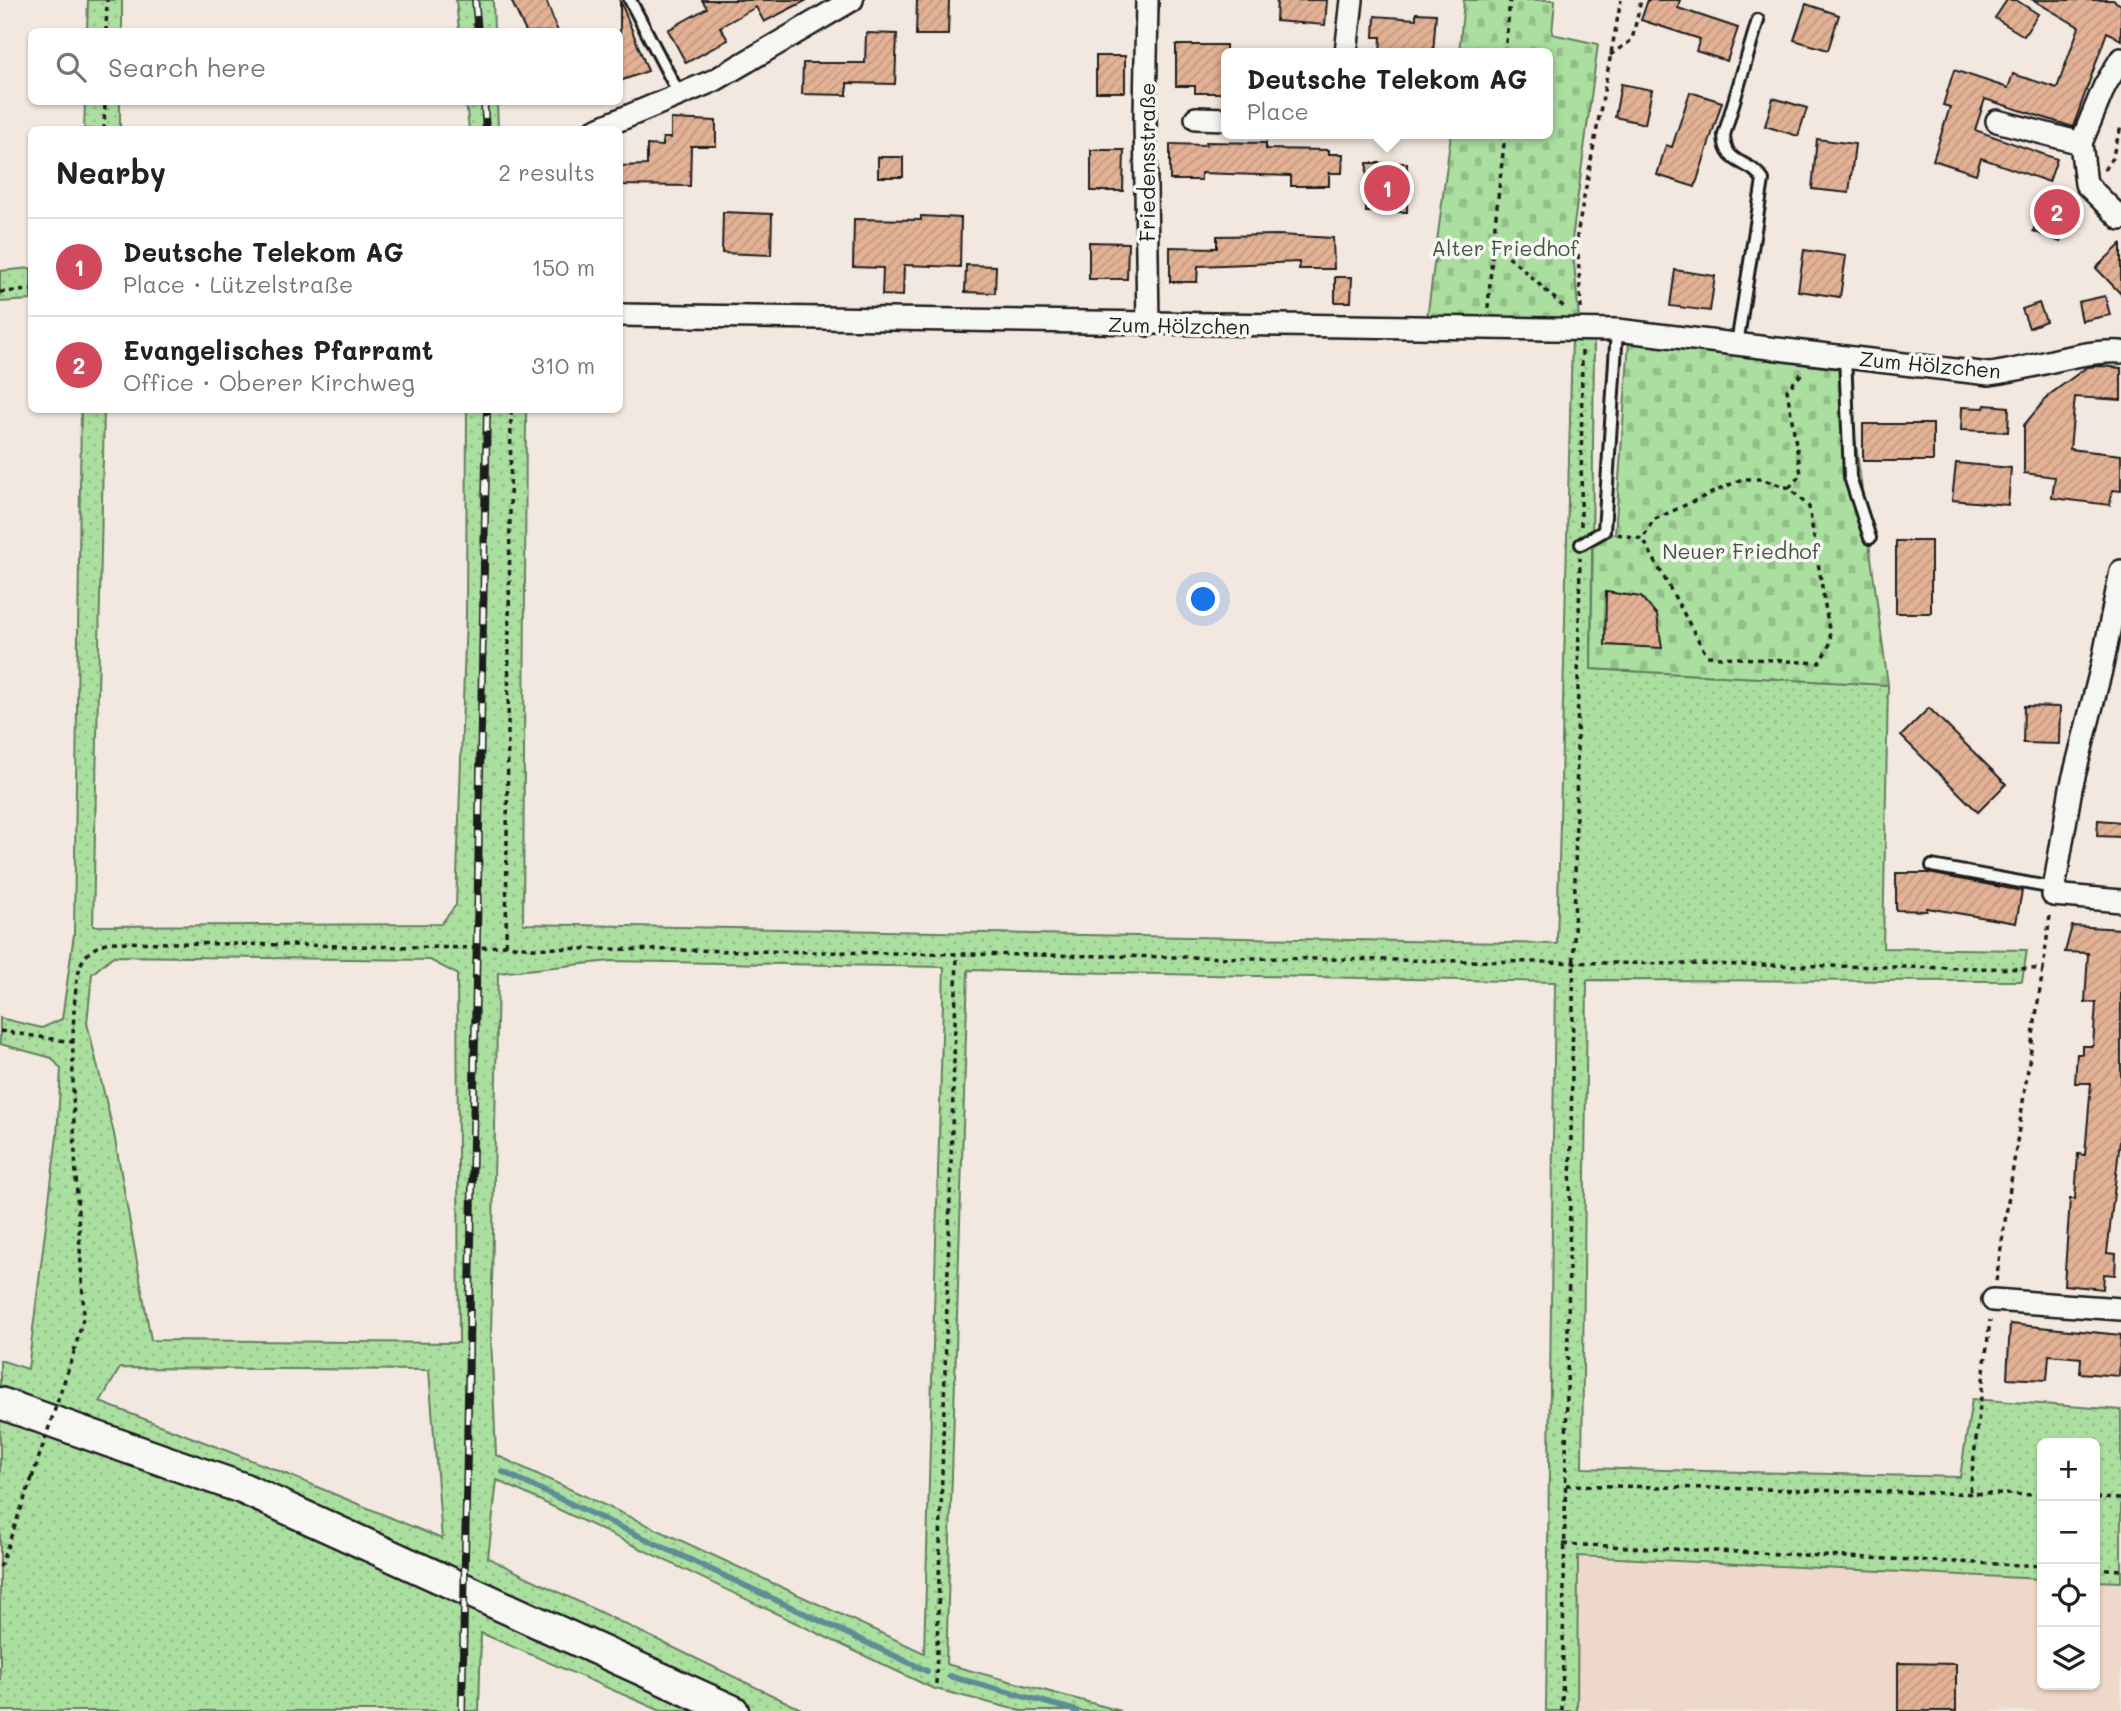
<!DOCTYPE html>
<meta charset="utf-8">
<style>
body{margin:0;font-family:Mali,sans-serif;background:#f2f2f2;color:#222}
.controls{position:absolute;right:21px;bottom:21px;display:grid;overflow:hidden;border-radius:10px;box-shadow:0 2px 5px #0004}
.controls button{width:63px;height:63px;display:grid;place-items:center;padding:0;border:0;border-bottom:2px solid #e0e0e0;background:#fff;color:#222;font:35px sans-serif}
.you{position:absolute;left:1204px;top:600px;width:24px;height:24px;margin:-18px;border:5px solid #fff;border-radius:50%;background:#1a73e8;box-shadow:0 0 0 10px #1a73e833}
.badge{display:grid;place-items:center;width:46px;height:46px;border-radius:50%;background:#d1495b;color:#fff;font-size:23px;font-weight:700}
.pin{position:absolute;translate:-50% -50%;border:4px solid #fff;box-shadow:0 2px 7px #0006}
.popup{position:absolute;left:1221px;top:48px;width:332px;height:91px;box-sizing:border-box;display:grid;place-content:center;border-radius:10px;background:#fff;filter:drop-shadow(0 2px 5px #0005);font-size:23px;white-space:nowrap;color:#767676}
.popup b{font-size:26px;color:#222}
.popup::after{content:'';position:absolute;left:50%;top:100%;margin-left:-14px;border:14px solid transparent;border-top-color:#fff}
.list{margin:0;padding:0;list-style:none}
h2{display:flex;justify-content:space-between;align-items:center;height:91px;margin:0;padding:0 28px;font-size:30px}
h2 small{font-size:23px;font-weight:400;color:#767676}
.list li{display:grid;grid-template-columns:46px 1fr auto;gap:21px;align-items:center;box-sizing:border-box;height:98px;padding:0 28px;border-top:2px solid #e0e0e0}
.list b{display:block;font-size:26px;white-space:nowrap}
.list p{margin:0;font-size:23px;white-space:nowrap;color:#767676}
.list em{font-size:23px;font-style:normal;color:#767676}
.icon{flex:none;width:38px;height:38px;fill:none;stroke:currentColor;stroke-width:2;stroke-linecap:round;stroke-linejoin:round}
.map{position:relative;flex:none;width:2121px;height:1711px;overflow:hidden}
.search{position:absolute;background:#fff;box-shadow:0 2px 5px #0004;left:28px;top:28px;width:595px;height:77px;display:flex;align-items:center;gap:18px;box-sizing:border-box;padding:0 24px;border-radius:10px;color:#767676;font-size:26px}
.panel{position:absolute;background:#fff;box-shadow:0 2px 5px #0004;left:28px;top:126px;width:595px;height:287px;border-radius:10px}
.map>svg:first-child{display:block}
.built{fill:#eed8c9}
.grass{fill:url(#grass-dots);stroke:#647e5e;stroke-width:2;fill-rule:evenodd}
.cemetery{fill:url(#cemetery-stones);stroke:#647e5e;stroke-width:2}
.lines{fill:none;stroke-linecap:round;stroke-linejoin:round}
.stream{stroke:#5e8d96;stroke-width:6}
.building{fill:url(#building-hatch);stroke:#1c1c1c;stroke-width:2}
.lane-casing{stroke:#1c1c1c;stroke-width:16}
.street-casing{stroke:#1c1c1c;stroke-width:26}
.secondary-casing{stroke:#1c1c1c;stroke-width:35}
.path{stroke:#1c1c1c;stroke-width:3.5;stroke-dasharray:5 5;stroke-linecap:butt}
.lane{stroke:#f6f6f2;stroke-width:10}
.street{stroke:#f6f6f2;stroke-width:21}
.secondary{stroke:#f6f6f2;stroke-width:30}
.rail-casing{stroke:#1c1c1c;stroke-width:8}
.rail{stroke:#f6f6f2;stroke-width:5;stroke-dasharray:16;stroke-linecap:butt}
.path-bridge{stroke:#1c1c1c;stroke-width:3.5;stroke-dasharray:5 5;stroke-linecap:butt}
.labels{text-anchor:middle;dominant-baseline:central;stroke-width:7;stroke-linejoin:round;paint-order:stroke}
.street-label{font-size:21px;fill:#1c1c1c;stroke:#f6f6f2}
.park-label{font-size:21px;fill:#475644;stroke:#f6f6f2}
</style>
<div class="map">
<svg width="2121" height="1711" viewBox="0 0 2121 1711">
<defs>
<pattern id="grass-dots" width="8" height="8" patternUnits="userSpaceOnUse" patternTransform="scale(1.75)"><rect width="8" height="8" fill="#abdfa0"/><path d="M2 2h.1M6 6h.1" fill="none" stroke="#93bf89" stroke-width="1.8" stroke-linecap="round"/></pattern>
<pattern id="cemetery-stones" width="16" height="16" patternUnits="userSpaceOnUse" patternTransform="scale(1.75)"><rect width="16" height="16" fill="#abdfa0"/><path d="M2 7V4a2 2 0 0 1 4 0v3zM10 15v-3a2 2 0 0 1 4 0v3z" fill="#93bf89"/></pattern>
<pattern id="building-hatch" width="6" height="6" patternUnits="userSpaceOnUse" patternTransform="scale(1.75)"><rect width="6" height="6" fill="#e3b195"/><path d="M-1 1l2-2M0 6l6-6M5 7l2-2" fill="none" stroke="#c29880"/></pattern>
</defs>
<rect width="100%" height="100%" fill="#f2e8df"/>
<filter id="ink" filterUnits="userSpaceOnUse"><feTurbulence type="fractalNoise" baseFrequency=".0143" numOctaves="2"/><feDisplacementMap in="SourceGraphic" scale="14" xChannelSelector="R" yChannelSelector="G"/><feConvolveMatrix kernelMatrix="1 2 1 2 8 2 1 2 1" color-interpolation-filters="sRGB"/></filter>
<g filter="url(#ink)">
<path class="built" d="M1577 1556 2042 1577V1685H2095V1579L2121 1580V1711H1577Z"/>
<g class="grass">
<path d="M88 0H122V31H87Z"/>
<path d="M456 0H493L494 31H459Z"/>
<path d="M85 102H120V129H84Z"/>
<path d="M466 102H497L498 129H469Z"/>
<path d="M31 268V300L0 302V271Z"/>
<path d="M1572 337 1594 340 1591 669 1888 685 1883 948 2027 950 2022 981 1587 980 1582 1468 1960 1477 1972 1399 2121 1410V1582L2095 1581V1443H2042V1579L1578 1556 1577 1711H1546L1555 982 968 970 946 1664 1121 1711H1021L932 1688 497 1480 488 1558 805 1711H661L481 1633 479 1711H0V1360L28 1369 57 1136 61 1069 52 1058 0 1044V1018L42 1028 62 1019 74 934 81 410H104L93 926 441 924 456 905 466 614 467 410H526L523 924 1557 944ZM113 956 430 960 457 974 459 1343 151 1340 114 1134 87 1023 92 974ZM611 961 944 967 924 1653 496 1455 491 1336 498 973ZM120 1368 429 1370 442 1539 274 1469 100 1402Z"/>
</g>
<g class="cemetery">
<path d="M1464 0H1555L1552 34 1598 44 1572 240 1579 319H1427L1451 134H1548V53H1459Z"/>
<path d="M1629 342 1846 370 1888 685 1591 669 1593 530 1615 534Z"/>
</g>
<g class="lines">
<g class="stream">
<path d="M503 1472 927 1671"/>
<path d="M949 1676 1077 1711"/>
</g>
</g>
<g class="building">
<path d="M511 0H546L558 32H526Z"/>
<path d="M620 0 648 71 620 81Z"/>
<path d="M702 0H807L764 22 756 7 720 27 728 40 686 63 668 30 707 8Z"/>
<path d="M917 0H949L948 35H916Z"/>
<path d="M1277 0H1327L1325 25 1276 21Z"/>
<path d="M1648 0H1680L1678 8 1738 28 1727 61 1696 51 1700 39 1641 20Z"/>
<path d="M2007 0H2016L2038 14 2024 36 1995 18Z"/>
<path d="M2033 0H2113L2121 5V40L2107 32 2073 127 1985 99 1975 130 2057 159 2049 182 1981 158 1976 174 1933 160 1950 107 1943 105 1954 70 2008 88 2013 74 2057 88 2079 27Z"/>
<path d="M1806 4 1839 15 1828 50 1794 40Z"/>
<path d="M1416 13 1436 14 1433 53H1380L1381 37H1374L1375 16 1416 19Z"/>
<path d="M866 33 897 34 895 84 847 83V95L802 94 803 63H865Z"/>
<path d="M1176 45H1226V93H1195V86H1176Z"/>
<rect x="1096" y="56" width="29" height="36"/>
<path d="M1621 84 1652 90 1645 124 1615 117Z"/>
<path d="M1690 92 1722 102 1695 187 1657 175 1666 145 1672 147Z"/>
<path d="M1773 98 1807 108 1798 136 1765 126Z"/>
<path d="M671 119 716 121V146H691L690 186 620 185V166L647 165V145L663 146V138H671Z"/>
<path d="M1817 139 1855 144 1849 193 1812 189Z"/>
<path d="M1206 142 1266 143V149L1329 150V154H1343L1342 173H1329V186H1291V176L1201 173V180H1170V144L1206 145Z"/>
<path d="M1091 150H1124L1123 191H1091Z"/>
<rect x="878" y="157" width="25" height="20"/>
<path d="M1367 163H1407V212H1366Z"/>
<path d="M2049 193 2076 204 2060 242 2033 231Z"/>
<path d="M723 212 772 214 771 255 722 253Z"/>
<path d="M921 216 961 218 960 267 904 265 903 296 882 295 883 268 853 267 854 219 921 220Z"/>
<path d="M1279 235 1333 238 1334 269H1299V262L1198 266 1197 282H1170V247L1217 248V236Z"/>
<path d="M1089 242 1128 243 1127 279H1089Z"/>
<path d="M2121 244V294L2096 268Z"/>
<path d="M1804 250 1846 256 1840 297 1798 291Z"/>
<path d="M966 265 996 266 995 293 965 292Z"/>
<path d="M1675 270 1715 276 1710 311 1670 306Z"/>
<path d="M1335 277H1352L1351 302H1335Z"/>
<path d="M2105 296 2110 315 2082 321 2078 302Z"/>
<path d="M2039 303 2046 321 2029 328 2022 309Z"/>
<path d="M2101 366 2121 368V400L2075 397 2070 449 2121 455V491L2112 490 2110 505 2052 498 2055 477 2024 473V425L2049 395 2087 367Z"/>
<path d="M1985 405 2009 407 2008 432 1961 430 1962 407 1984 408Z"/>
<rect x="1863" y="424" width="70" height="37"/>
<path d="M1956 463 2011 468 2008 505 1952 500Z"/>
<rect x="1896" y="541" width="35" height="72"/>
<path d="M1606 592 1641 597 1657 615 1662 648 1605 645Z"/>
<path d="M2024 706 2060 707 2059 744 2023 743Z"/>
<path d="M1929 708 2006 784 1978 812 1901 736Z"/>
<path d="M2098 820 2121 822V837L2097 836Z"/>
<path d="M1896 873H1928L2022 891 2016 923 1927 908V911L1896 910Z"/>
<path d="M2072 926 2121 929V1132L2107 1253 2116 1254 2115 1275 2104 1274 2103 1289 2064 1285 2070 1199H2075L2078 1154 2085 1155 2091 1083H2075L2077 1054H2082V1046H2093L2096 1003 2085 1002 2088 953 2065 952Z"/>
<path d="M2010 1324 2121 1335 2119 1376 2080 1373 2081 1358 2049 1355 2047 1380 2007 1378Z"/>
<path d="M1898 1663 1956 1664V1711H1898Z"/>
</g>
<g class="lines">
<g class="lane-casing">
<g id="lane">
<path d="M630 0 680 96"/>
<path d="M1737 344 1763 180C1749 158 1725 167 1724 135L1758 20"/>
<path d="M1845 356 1850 477 1870 538"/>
<path d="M1581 544 1604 531 1617 330"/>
<path d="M1932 866 2054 888"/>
</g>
</g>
<g class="street-casing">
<g id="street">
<path d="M1147 0 1145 117 1148 325"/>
<path d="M1346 53 1352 0"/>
<path d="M2121 59 2105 85 2081 143 2086 184 2121 219"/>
<path d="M1196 118 1226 119"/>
<path d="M1997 121 2081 143"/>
<path d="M595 130 715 80 852 0"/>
<path d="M620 315 1617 330 1989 374C2033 369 2077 350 2121 352"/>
<path d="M2121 571 2102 666 2071 788 2053 895 2121 901"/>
<path d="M1993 1300 2121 1309"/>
</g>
</g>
<g class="secondary-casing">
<path id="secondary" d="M0 1403 242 1488 733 1711"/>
</g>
<g class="path">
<path d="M106 32 107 0"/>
<path d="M1505 53 1510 0"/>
<path d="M1610 55 1632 40 1641 0"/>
<path d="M104 130 105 102"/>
<path d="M1500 134 1504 144 1493 242 1566 309"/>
<path d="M2104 170 2112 158 2121 127"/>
<path d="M0 292 32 290"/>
<path d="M1488 308 1493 242"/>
<path d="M1581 309 1577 235 1621 0"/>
<path d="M1789 488 1801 474 1787 390 1803 372"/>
<path d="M1581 526 1582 348"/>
<path d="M1617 534 1643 539 1707 656 1819 663 1831 642 1809 507 1789 488 1760 479H1742L1653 520 1643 539"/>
<path d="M506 945 511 410"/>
<path d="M0 1031 73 1042"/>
<path d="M1996 1281 2043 969"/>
<path d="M74 1352 84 1315C81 1256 61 997 83 960 89 950 99 945 109 942L476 948 506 945 532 948 2043 969 2050 915"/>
<path d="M1566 1485 2042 1495"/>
<path d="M1970 1491 1990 1320"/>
<path d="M2095 1498 2121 1499"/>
<path d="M1563 1544 2042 1566"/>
<path d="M0 1567 32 1478"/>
<path d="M2095 1568 2121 1570"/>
<path d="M936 1684 957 955"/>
<path d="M1562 1711 1580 558"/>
</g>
<use href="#lane" class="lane"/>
<use href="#street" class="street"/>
<use href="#secondary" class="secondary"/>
<g class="rail-casing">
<g id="rail">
<path d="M475 0 478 32"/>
<path d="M484 102 486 130"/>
<path d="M462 1711 487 410"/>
</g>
</g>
<use href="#rail" class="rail"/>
<path class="path-bridge" d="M32 1478 74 1352"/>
</g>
</g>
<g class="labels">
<g class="street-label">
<text transform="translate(1146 162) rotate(-90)">Friedensstraße</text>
<text transform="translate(1179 325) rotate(1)">Zum Hölzchen</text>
<text transform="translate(1930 364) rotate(5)">Zum Hölzchen</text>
</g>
<g class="park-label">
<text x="1505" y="247">Alter Friedhof</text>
<text x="1741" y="550">Neuer Friedhof</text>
</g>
</g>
</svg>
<div class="controls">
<button>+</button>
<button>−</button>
<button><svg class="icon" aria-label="locate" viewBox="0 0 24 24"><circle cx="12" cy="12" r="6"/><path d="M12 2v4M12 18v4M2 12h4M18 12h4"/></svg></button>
<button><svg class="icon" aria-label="layers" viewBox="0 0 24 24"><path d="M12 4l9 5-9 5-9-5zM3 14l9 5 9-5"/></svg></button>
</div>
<div class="you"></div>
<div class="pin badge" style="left:1387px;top:188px">1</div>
<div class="popup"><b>Deutsche Telekom AG</b>Place</div>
<div class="pin badge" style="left:2057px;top:212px">2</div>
<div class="search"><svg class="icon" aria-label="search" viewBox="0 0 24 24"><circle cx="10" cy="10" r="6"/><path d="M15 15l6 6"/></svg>Search here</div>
<section class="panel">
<h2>Nearby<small>2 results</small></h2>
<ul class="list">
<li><span class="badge">1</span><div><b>Deutsche Telekom AG</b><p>Place · Lützelstraße</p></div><em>150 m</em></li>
<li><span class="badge">2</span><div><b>Evangelisches Pfarramt</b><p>Office · Oberer Kirchweg</p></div><em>310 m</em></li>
</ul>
</section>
</div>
